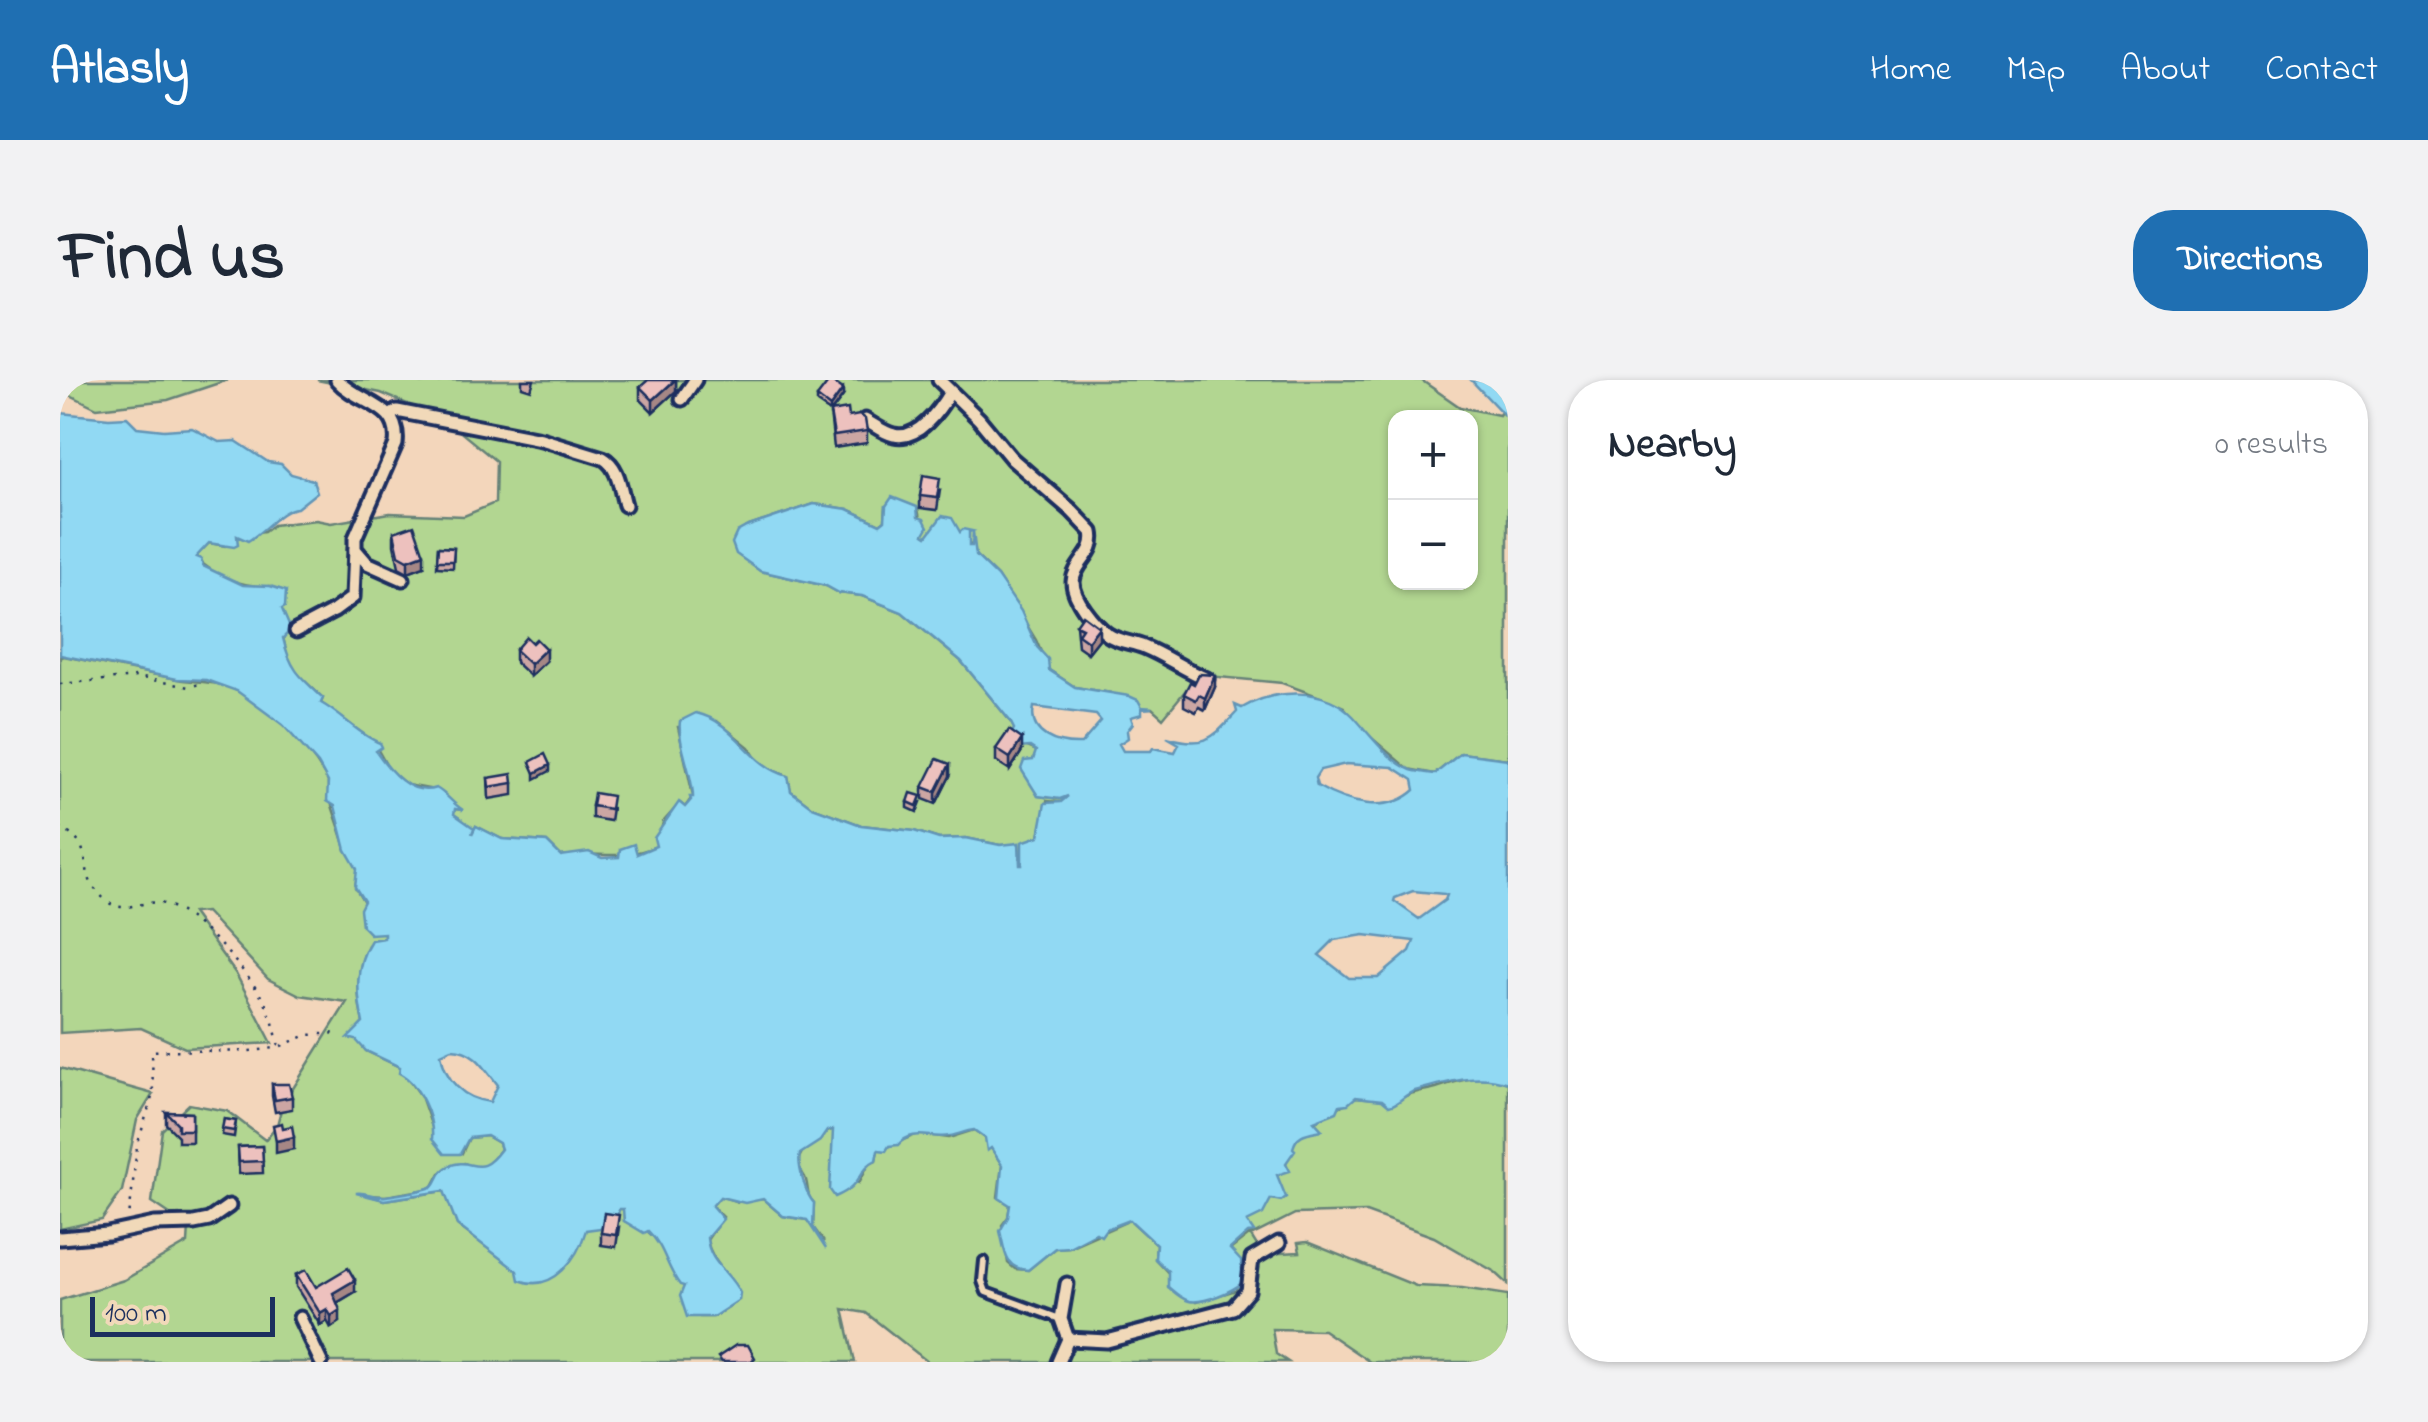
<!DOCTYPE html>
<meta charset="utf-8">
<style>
body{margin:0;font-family:"Indie Flower",sans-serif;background:#f2f2f3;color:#1f2937}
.controls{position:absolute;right:30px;top:30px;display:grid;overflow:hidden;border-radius:20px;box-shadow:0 2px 8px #0004}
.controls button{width:90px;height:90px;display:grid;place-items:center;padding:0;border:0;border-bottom:2px solid #e0e1e3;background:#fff;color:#1f2937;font:50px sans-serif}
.scale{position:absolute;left:30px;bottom:25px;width:185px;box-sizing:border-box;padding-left:10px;border:5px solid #1b2f5e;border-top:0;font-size:28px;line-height:35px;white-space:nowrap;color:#1b2f5e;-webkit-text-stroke:8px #f1d9b9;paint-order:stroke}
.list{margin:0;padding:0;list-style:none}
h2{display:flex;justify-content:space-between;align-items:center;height:130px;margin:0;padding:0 40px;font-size:42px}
h2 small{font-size:32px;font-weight:400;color:#747a83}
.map{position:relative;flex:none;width:1448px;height:982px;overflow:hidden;border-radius:40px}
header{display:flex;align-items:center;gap:60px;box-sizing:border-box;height:140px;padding:0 50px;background:#1f6fb2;color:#fff}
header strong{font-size:48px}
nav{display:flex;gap:55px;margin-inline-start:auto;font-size:35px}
.intro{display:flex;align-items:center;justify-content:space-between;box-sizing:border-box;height:240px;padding:0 60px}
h1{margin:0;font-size:70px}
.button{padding:25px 45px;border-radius:40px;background:#1f6fb2;color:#fff;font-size:35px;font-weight:700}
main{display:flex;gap:60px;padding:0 60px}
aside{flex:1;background:#fff;border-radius:40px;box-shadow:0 2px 8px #0004}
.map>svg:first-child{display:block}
.green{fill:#b2d691;stroke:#668278;stroke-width:2.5;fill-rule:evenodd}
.water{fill:#91d9f3;stroke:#6295b7;stroke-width:2.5;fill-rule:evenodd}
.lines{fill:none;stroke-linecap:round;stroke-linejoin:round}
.lane-casing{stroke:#1b2f5e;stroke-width:14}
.street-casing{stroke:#1b2f5e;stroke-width:19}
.path{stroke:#1b2f5e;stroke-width:2.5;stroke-dasharray:2.5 8;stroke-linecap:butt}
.lane{stroke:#f1d9b9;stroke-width:6}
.street{stroke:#f1d9b9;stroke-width:11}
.wall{fill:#cca6a3;stroke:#1b2f5e;stroke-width:2.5}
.shaded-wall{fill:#a68785;stroke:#1b2f5e;stroke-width:2.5}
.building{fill:#edc1be;stroke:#1b2f5e;stroke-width:2.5}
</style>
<header>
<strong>Atlasly</strong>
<nav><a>Home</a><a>Map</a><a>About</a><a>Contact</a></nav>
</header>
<div class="intro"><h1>Find us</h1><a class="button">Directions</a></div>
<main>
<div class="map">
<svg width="1448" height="982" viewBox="0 0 1448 982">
<rect width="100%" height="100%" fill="#f3d6bb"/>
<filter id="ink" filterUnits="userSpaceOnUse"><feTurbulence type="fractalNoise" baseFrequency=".01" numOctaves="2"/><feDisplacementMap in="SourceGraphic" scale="20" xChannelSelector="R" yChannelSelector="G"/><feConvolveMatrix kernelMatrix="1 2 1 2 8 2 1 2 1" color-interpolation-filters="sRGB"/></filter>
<g filter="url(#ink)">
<g class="green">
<path d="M0 0H168L108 20 37 28 0 10Z"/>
<path d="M257 0H1361L1400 27 1439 35 1441 32 1448 39V379L1401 373 1375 394 1348 389 1306 353 1284 327 1263 318 1222 303 1138 295 1103 338 1092 328H1082L1051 313 1015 307 989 290 976 260 937 196 916 176 903 152 868 157 863 154 858 129 826 126 825 140 820 144 788 129 754 124 686 147 700 191 766 206 779 213 802 216 842 232 901 281 950 341 965 366 977 371 973 380 978 416 1000 419 1006 414 1008 417 1001 422 987 421 979 456 972 461 962 486H960L959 464 940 465 906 458 879 459 854 451 801 445 752 427 731 411 728 396 701 386 689 367 657 341 618 347 633 416 625 427 620 423 603 442 597 466C555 483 540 470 501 476L487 462 442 459 416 446 414 455 413 448 393 434 395 429 402 430 374 410 347 405 329 390 313 361 261 323 263 318 230 287 223 257 226 243 210 206C183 208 154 196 135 177L149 163 165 166 177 156 204 152 213 145 256 140 271 143 330 133 404 136 435 123 436 81 386 40 321 13ZM1336 38H1410V202H1336Z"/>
<path d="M4 276C42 284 79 292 117 299 138 303 157 300 177 311 212 329 251 368 268 402 266 417 283 452 286 470L293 475 298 489 295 507 304 522 310 553 324 552V558L308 565C295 591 297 616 303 643L290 657 299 661 306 671 340 687 361 716 373 750 402 773 409 758 427 756 439 763 441 769C429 785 423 792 404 783L380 793 373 806 368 809 326 816 307 815 324 820 385 811 397 845 458 891 529 847 543 848 559 829H564V841L587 851 601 863 640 937H653L679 920C676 896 652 887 647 860L663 837 652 826 660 816 678 822 703 819 723 836 747 840 764 862 753 847 754 823C746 815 749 811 746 800 744 794 739 790 739 784 736 770 762 753 773 749L775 765 771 783 799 803 809 783 816 780 818 770 858 754 889 758 914 750 925 758 942 785 938 817 950 825 948 837 942 845 948 883 955 889 968 890 995 868 1009 867 1070 840 1096 864 1095 879 1136 922 1176 910 1170 870 1193 852 1187 842 1210 819 1217 794 1226 783 1235 759 1242 754 1261 749 1254 742 1296 717 1338 721C1351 711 1360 712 1376 708 1401 700 1421 693 1448 703V904L1435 892 1374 857 1306 832 1235 834 1191 856 1202 874 1240 872 1238 863 1247 862 1356 906 1402 908 1448 915V982H1310L1263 950 1212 949 1216 974 1228 982H868L806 933 783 929 795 982H0V920L64 900 128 863 129 847 92 822 102 750 129 724 167 731 205 760 217 745 222 726 287 622 240 615 208 599 146 532 132 533 176 594 212 663 125 668 81 648 0 653V277Z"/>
<path d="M0 688 93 714 77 740 62 811 42 840 0 849Z"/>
</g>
<g class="water">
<path d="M1411 0H1448V39Z"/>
<path d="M0 33 49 38 67 37 77 47 104 50 132 48 159 62 176 61 208 82 221 84 231 94 253 100 257 112 237 128C221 129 205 151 188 161L177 156 178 165 174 167 149 163 136 177 141 179 143 186 183 205 210 206 226 211 225 227 222 229 231 250 223 258C230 289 240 297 263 318L261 323C283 335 299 355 320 363L322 367 316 371C330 391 350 417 376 408 387 414 392 423 403 430L395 429 394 434 414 448 412 454 416 446 442 459 487 462 501 476 529 472 542 478 559 477 560 469 574 464 577 474 596 466 594 458 619 422 625 427 631 420 630 417H633C633 395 617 363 620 341L636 333C677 342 689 386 728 396L731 411 752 427 801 445 854 451 879 459 906 458 940 465 959 463 960 485H962V462L979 456 985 423 1001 422 1008 416 1000 419 978 416 961 389 964 381 973 380 976 371 970 367 959 368 950 356 954 349 950 341 901 281 842 232 802 216 779 213 766 206 700 191 676 174 672 163 677 152 686 147 754 124 788 129 820 144 825 140 826 126 832 117 857 127 858 137 864 139 868 147 864 154 867 156 882 136 892 138 900 152 903 149 912 151 909 152V166H912L913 152 916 176 937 196 961 231 977 267 988 279 989 290 1015 307 1069 316 1078 320 1082 327 1092 328 1082 329V334L1071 337 1073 343 1067 351 1068 358 1059 364 1063 371H1091L1093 368 1115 372 1119 364 1107 357C1147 369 1153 357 1177 332L1175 325 1182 328C1215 309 1264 306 1293 336 1309 353 1328 381 1351 390 1358 392 1367 393 1375 394L1401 373 1448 379V703C1417 692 1385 703 1355 711 1344 714 1340 724 1329 726L1322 720 1296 717 1288 724 1280 725 1277 732 1254 741 1262 750C1247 753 1237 753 1233 768L1235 770 1226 783 1230 791 1217 795 1226 817 1221 821 1211 819 1203 834 1187 842 1194 852 1188 853 1170 869 1181 881 1183 902C1173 911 1144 924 1129 921 1121 919 1114 912 1108 907V891L1095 879 1096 864 1070 840 1046 849 1041 856 1036 853 1009 867 995 868 968 890C944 889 945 871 940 851L948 837 950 825 939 818 942 785 931 768 927 771 925 758 914 750C905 751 898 755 890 756 872 760 853 747 838 765L829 766 826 771 818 770 816 780C796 790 806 804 775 817L770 810 773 750 767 751 760 761 740 774C737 785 746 815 754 823L753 847 766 869 747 840 723 836 703 819 685 823 660 817 652 826 663 839 647 858C649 883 670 892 680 913L679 920 653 937H627L620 916 624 906 620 905C606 887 605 867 588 851L584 853 564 841 563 829H559L556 846 526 850C518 877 494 914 459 900L457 891 397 845 384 811 324 820 296 813C305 811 315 818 326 816 334 815 369 810 373 806 379 800 378 792 387 787 413 774 417 802 441 769L439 763 427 756 409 758 400 774H384L372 759C374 738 359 703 339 693L340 687 306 671 296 660 288 658 303 643C297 615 294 586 311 560L324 558V553L310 554 302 546 300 529 304 521 295 507 297 489 286 470 275 426 267 421 268 402 258 384 223 345 177 311 146 300 117 299 0 275ZM974 327 1036 335 1041 341 1021 364C997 365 968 355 974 327ZM1286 384 1333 387 1353 400 1355 410C1328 435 1286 423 1257 406L1255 398 1260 390ZM1353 511 1384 514 1387 515 1385 520 1359 539 1334 521 1335 518ZM1304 555 1354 561 1350 571 1318 598H1289L1259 575 1274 560ZM392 669C415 670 424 687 438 705L430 722C403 719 385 700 381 674Z"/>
</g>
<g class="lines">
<g class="lane-casing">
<path id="lane" d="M924 881 922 901 926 912 1000 939"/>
</g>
<g class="street-casing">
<g id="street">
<path d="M277 0C299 25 341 23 336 64L295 158V169L307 183 343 199"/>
<path d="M879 0 919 39 952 79 1011 130 1032 152C1037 174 1014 182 1013 202 1013 219 1034 244 1047 254 1058 262 1072 262 1084 267 1106 276 1125 290 1147 299"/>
<path d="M622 19 635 0"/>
<path d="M331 35 337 31 481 59 543 78C559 87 560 108 565 125"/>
<path d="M805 40C814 45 824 53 834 55 858 61 880 29 890 12"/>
<path d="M236 251 274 231 293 217 295 169"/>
<path d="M0 858 48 854 95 844 134 843 149 840 169 826"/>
<path d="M1007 904 1001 939 1008 959"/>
<path d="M240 938 261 982"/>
<path d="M1008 959 1047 961 1173 928 1188 911 1192 879 1219 863"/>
<path d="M998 982 1008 959"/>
</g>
</g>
<g class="path">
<path d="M0 304 77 297 129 307 143 303"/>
<path d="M0 447C8 453 18 458 22 468 30 491 23 502 48 522 63 534 83 520 100 523 133 529 184 588 201 616 211 631 215 649 219 667 177 676 135 668 92 671L93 714 77 766 69 838"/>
<path d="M221 666 247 655 278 653"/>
</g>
<use href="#lane" class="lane"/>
<use href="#street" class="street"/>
</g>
<g class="wall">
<path d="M361 0H379V2L361 3Z"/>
<path d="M462 0H474L471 10 462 7Z"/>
<path d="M616 0V11L593 32 580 19V7Z"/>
<path d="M783 16 771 32 789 37 807 51V63L774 68 770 32 757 23V17Z"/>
<path d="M880 110 877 130 860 128V116Z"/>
<path d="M334 152 364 186 348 192 339 187 334 164Z"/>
<path d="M378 167 394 168 393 188 377 187Z"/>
<path d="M1016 245 1039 259 1028 273 1018 266Z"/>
<path d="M455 270 486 281 470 296 455 282Z"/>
<path d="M1134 304 1155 307 1145 330 1139 327 1136 332 1124 326V314Z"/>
<path d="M936 369 962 371 950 390 936 381Z"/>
<path d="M890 396 876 424 863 419V407Z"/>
<path d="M428 398 453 403V415L429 419Z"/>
<path d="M848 422H861L857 432 848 428Z"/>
<path d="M532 426 552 428 550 441 532 438Z"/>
<path d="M212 704 232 717V729L215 732 212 716Z"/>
<path d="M106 732 132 733V762H118V756L106 744Z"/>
<path d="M164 739 176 741 174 757 162 755Z"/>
<path d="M202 766 203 793 179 794 178 767Z"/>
<path d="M559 847 556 867 541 865V853Z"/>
<path d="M236 895 256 907 295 912 277 923 280 942 271 948 267 941 260 945 236 907Z"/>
</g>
<g class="shaded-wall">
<path d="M615 0H616V11L593 32V20Z"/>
<path d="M783 9V16L770 33V27Z"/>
<path d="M364 174V186L348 192V180Z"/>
<path d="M1039 247V259L1028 273V261Z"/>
<path d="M486 269V281L470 296V284Z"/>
<path d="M1155 295V307L1145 330V318Z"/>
<path d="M962 359V371L950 390V378Z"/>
<path d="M890 384V396L876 424V412Z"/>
<path d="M490 385V391L475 399V393Z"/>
<path d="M234 757V769L216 773V761Z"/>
<path d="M295 900V912L273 925V913Z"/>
<path d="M267 929V941L260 945V933Z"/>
<path d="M280 930V942L271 948V936Z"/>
</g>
<g class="building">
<path d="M588 0H615L593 20 580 7Z"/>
<path d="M770 0 783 9 770 27 757 17Z"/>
<path d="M788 29 789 37 799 35 805 39 807 51 774 56 770 32Z"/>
<path d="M863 95 880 98 877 118 860 116Z"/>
<path d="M354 145 364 174 348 180 339 175 334 152Z"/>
<path d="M378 167 394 168 393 181H377Z"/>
<path d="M1023 235 1039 247 1028 261 1018 254 1022 248 1016 245Z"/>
<path d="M466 257 472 263 476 259 486 269 470 284 455 270Z"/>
<path d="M1139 294 1155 295 1145 318 1139 315 1136 320 1124 314 1130 302 1134 304Z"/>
<path d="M949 350 962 359 950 378 936 369Z"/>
<path d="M485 374 490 385 475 393 470 382Z"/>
<path d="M877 379 890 384 876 412 863 407Z"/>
<path d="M452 394 453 403 429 407 428 398Z"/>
<path d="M534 413 552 416 550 429 532 426Z"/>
<path d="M851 413 861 416 857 426 848 422Z"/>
<path d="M212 704H229L232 717 215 720Z"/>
<path d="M106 732 132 733V750H118V744Z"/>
<path d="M164 739 176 741 174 751 162 749Z"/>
<path d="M222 743 223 748 232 746 234 757 216 761 213 745Z"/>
<path d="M202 766 203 781 179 782 178 767Z"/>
<path d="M544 833 559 835 556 855 541 853Z"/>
<path d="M288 888 295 900 273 913 280 930 271 936 267 929 260 933 236 895 246 890 256 907Z"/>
<path d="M676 965H688L695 978 690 982H662L658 977Z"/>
</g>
</g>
</svg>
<div class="controls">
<button>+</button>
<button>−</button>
</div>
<div class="scale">100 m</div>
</div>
<aside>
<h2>Nearby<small>0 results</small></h2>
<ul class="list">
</ul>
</aside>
</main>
